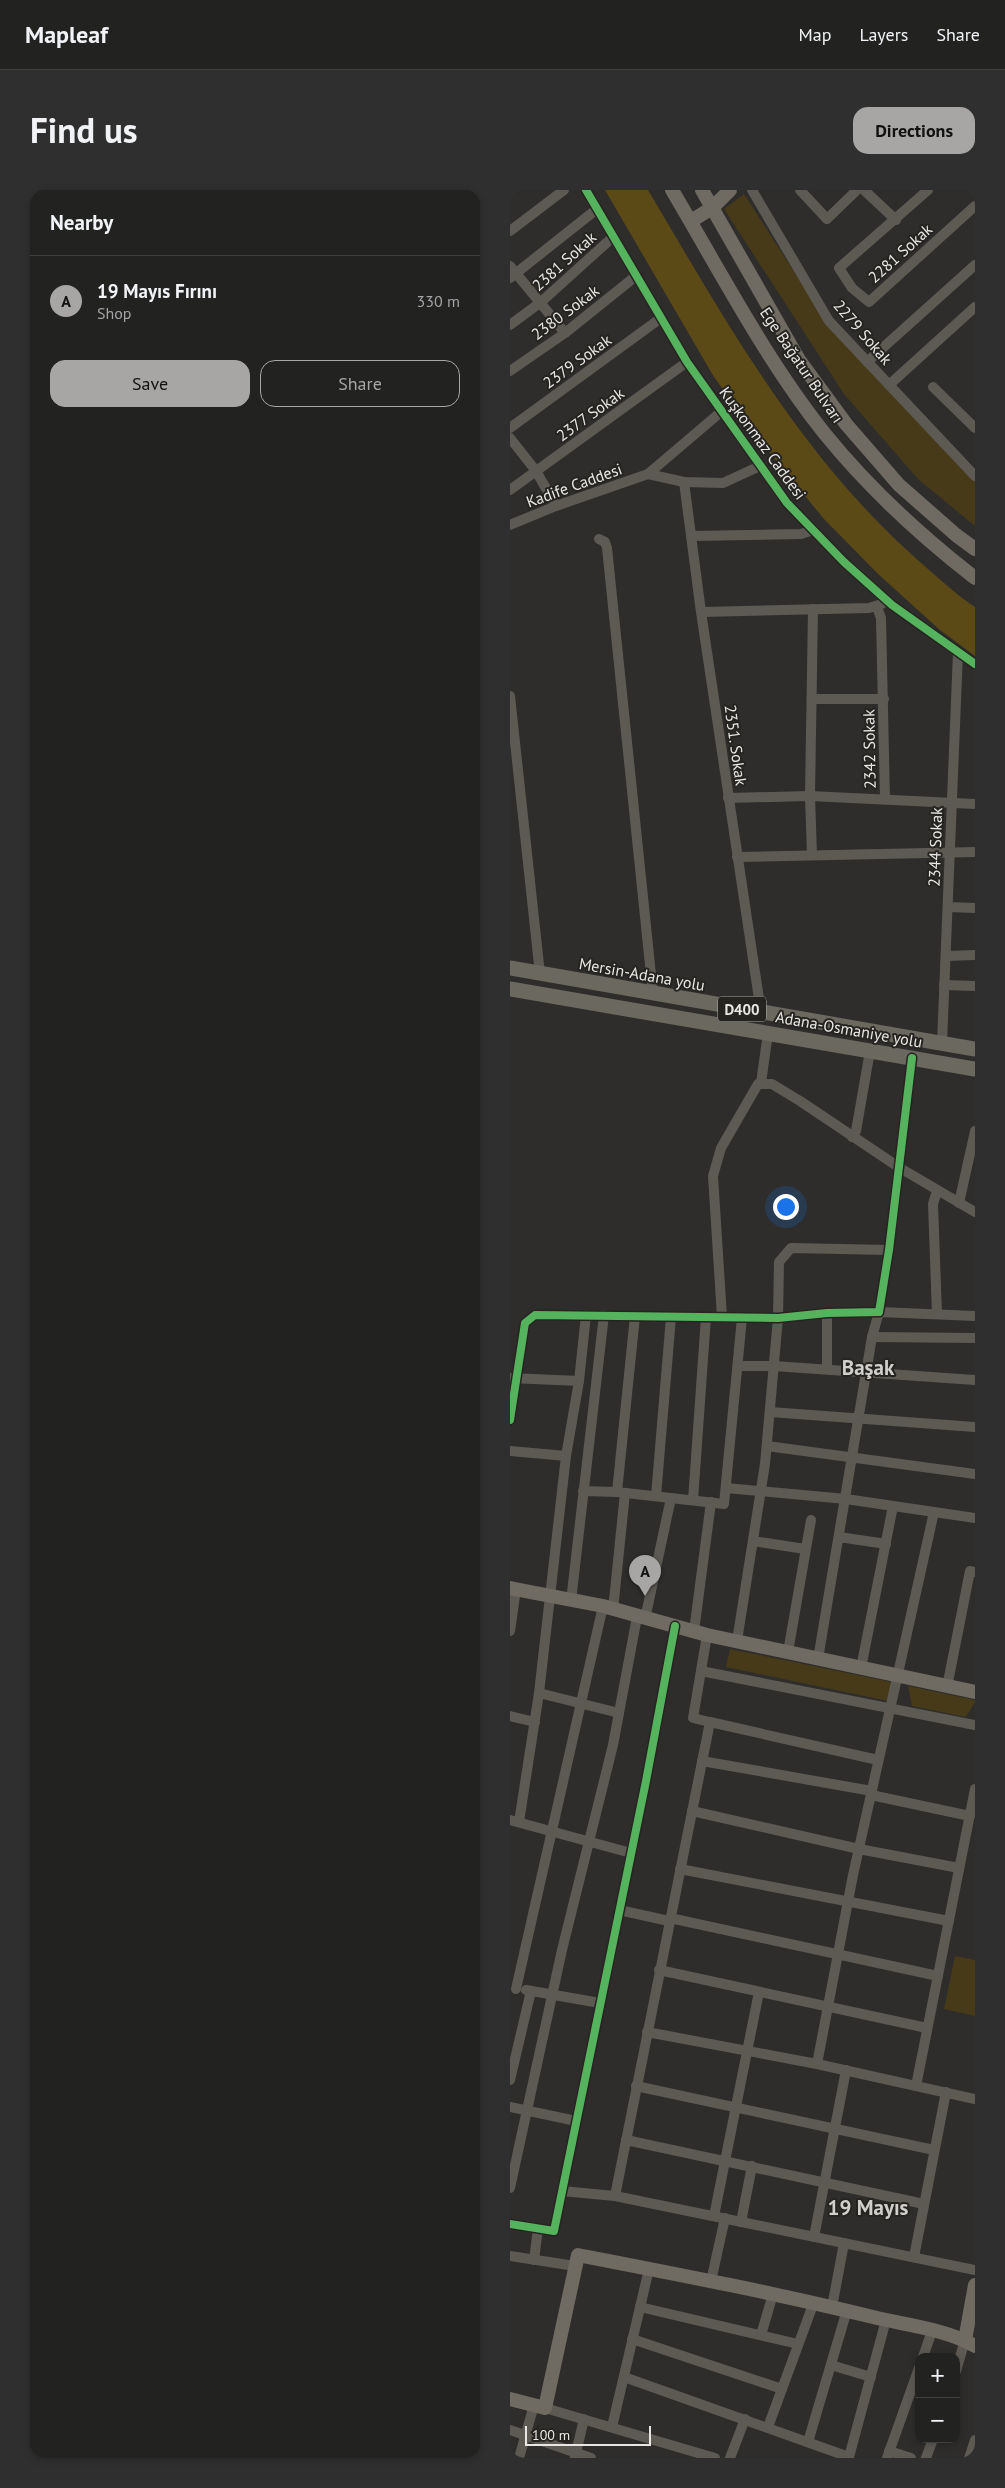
<!DOCTYPE html>
<meta charset="utf-8">
<style>
body{margin:0;font-family:"PT Sans",sans-serif;background:#2e2f2e;color:#f1f3f6}
.controls{position:absolute;right:15px;bottom:15px;display:grid;overflow:hidden;border-radius:10px;box-shadow:0 2px 8px #0003}
.controls button{width:45px;height:45px;display:grid;place-items:center;padding:0;border:0;border-bottom:1px solid #3f3f3f;background:#222221;color:#f1f3f6;font:25px sans-serif}
.scale{position:absolute;left:15px;bottom:12px;width:126px;box-sizing:border-box;padding-left:5px;border:2px solid #e8e7e5;border-top:0;font-size:14px;line-height:18px;white-space:nowrap;color:#e8e7e5;-webkit-text-stroke:4px #262421;paint-order:stroke}
.you{position:absolute;left:275px;top:1016px;width:18px;height:18px;margin:-12px;border:4px solid #fff;border-radius:50%;background:#1a73e8;box-shadow:0 0 0 8px #1a73e833}
.badge{display:grid;place-items:center;width:32px;height:32px;border-radius:50%;background:#a7a6a4;color:#111;font-size:16px;font-weight:700}
.pin{position:absolute;translate:-50% -41px;filter:drop-shadow(0 1px 2px #0008)}
.pin::after{content:'';position:absolute;top:26px;width:18px;height:15px;background:inherit;clip-path:polygon(0 0,100% 0,50% 100%)}
.list{margin:0;padding:0;list-style:none}
h2{display:flex;justify-content:space-between;align-items:center;height:65px;margin:0;padding:0 20px;font-size:21px}
h2 small{font-size:16px;font-weight:400;color:#a2a4a5}
.list li{display:grid;grid-template-columns:32px 1fr auto;gap:15px;align-items:center;box-sizing:border-box;height:90px;padding:0 20px;border-top:1px solid #3f3f3f}
.list b{display:block;font-size:19px;white-space:nowrap}
.list p{margin:0;font-size:16px;white-space:nowrap;color:#a2a4a5}
.list em{font-size:16px;font-style:normal;color:#a2a4a5}
.actions{display:flex;gap:10px;padding:15px 20px}
.actions a{flex:1;padding:11px 0;border:1px solid #a7a6a4;border-radius:15px;text-align:center;font-size:18px;color:#a7a6a4}
.actions .main{background:#a7a6a4;color:#111}
.map{position:relative;flex:none;width:465px;height:2268px;overflow:hidden;border-radius:15px}
header{display:flex;align-items:center;gap:30px;box-sizing:border-box;height:70px;padding:0 25px;background:#222221;border-bottom:1px solid #3f3f3f}
header strong{font-size:24px}
nav{display:flex;gap:28px;margin-inline-start:auto;font-size:18px}
.intro{display:flex;align-items:center;justify-content:space-between;box-sizing:border-box;height:120px;padding:0 30px}
h1{margin:0;font-size:35px}
.button{padding:12px 22px;border-radius:15px;background:#a7a6a4;color:#111;font-size:18px;font-weight:700}
main{display:flex;gap:30px;padding:0 30px}
aside{flex:1;background:#222221;border-radius:15px;box-shadow:0 2px 8px #0003}
.map>svg:first-child{display:block}
.green{fill:#473a18}
.water{fill:#5c4a16}
.lines{fill:none;stroke-linecap:round;stroke-linejoin:round}
.minor{stroke:#5d5a54;stroke-width:10}
.major{stroke:#6f6b62;stroke-width:14}
.highway{stroke:#6b685f;stroke-width:15}
.cycleway-casing{stroke:#262421;stroke-width:11}
.cycleway{stroke:#56b35d;stroke-width:8}
.labels{text-anchor:middle;dominant-baseline:central;stroke-width:4;stroke-linejoin:round;paint-order:stroke}
.shield{fill:#262421;stroke:#aeacaa;stroke-width:1}
.shield-label{font-size:15px;font-weight:bold;fill:#e8e7e5}
.street-label{font-size:16px;fill:#e8e7e5;stroke:#262421}
.district-label{font-size:21px;font-weight:bold;fill:#d1cfcb;stroke:#262421}
</style>
<header>
<strong>Mapleaf</strong>
<nav><a>Map</a><a>Layers</a><a>Share</a></nav>
</header>
<div class="intro"><h1>Find us</h1><a class="button">Directions</a></div>
<main>
<aside>
<h2>Nearby<small></small></h2>
<ul class="list">
<li><span class="badge">A</span><div><b>19 Mayıs Fırını</b><p>Shop</p></div><em>330 m</em></li>
</ul>
<div class="actions"><a class="main">Save</a><a>Share</a></div>
</aside>
<div class="map">
<svg width="465" height="2268" viewBox="0 0 465 2268">
<rect width="100%" height="100%" fill="#2e2d2c"/>
<g class="green">
<path d="M234 4 321 139 465 289V336L408 289 334 204 214 19Z"/>
<path d="M220 1459 381 1492 378 1511 216 1477Z"/>
<path d="M398 1496 465 1510V1512L456 1527 402 1516Z"/>
<path d="M445 1766 465 1770V1826L434 1819Z"/>
</g>
<path class="water" d="M95 0H138C219 137 295 274 418 379 433 392 448 406 465 417V466L430 440 367 383 314 329 260 263 204 187Z"/>
<g class="lines">
<g class="minor">
<path d="M76 0 177 172 277 313 334 372 382 415 465 474"/>
<path d="M242 0 319 131 465 286"/>
<path d="M290 0 317 29 347 0"/>
<path d="M354 0 386 30"/>
<path d="M418 0 329 78 342 98 359 112 465 16"/>
<path d="M0 41 54 0"/>
<path d="M0 76 55 143"/>
<path d="M0 88 87 19"/>
<path d="M0 135 31 112 103 47"/>
<path d="M357 172 465 75"/>
<path d="M0 181 55 143 126 86"/>
<path d="M379 195 465 117"/>
<path d="M423 197 465 238"/>
<path d="M0 238 151 128"/>
<path d="M0 248 26 281 46 316"/>
<path d="M138 284 174 292 213 293 250 276"/>
<path d="M174 292 191 422 251 822"/>
<path d="M0 300 177 172"/>
<path d="M0 335 46 316 138 284 212 221"/>
<path d="M181 346 291 344 303 340"/>
<path d="M89 349 95 352 97 358 143 804"/>
<path d="M367 417 371 428 375 609"/>
<path d="M191 422 359 418 372 414"/>
<path d="M0 506 30 784"/>
<path d="M302 509H374"/>
<path d="M218 608 300 606 465 614"/>
<path d="M302 665 300 606 303 419"/>
<path d="M227 667 465 662"/>
<path d="M438 717 465 718"/>
<path d="M436 766 465 765"/>
<path d="M434 795 465 796"/>
<path d="M432 853 448 462"/>
<path d="M251 893 258 843"/>
<path d="M342 947 346 941 360 861"/>
<path d="M449 1013 465 941"/>
<path d="M427 1124 423 1014 427 1001"/>
<path d="M212 1127 203 986 211 958 248 894H262L290 911 390 978 465 1022"/>
<path d="M362 1147 465 1148"/>
<path d="M229 1176H264L465 1190"/>
<path d="M317 1179V1123"/>
<path d="M0 1188 69 1191"/>
<path d="M260 1222 465 1237"/>
<path d="M0 1230 15 1133 25 1125 268 1128 317 1123 369 1122 379 1060 402 868"/>
<path d="M257 1256 465 1284"/>
<path d="M0 1261 56 1266"/>
<path d="M216 1298 336 1309 465 1328"/>
<path d="M73 1301 107 1302 214 1314 232 1128"/>
<path d="M107 1302 125 1126"/>
<path d="M146 1306 161 1127"/>
<path d="M183 1310 196 1127"/>
<path d="M329 1347 376 1354"/>
<path d="M243 1351 295 1359"/>
<path d="M61 1411 94 1125"/>
<path d="M103 1420 115 1303"/>
<path d="M135 1429 161 1308"/>
<path d="M0 1441 6 1399"/>
<path d="M184 1441 201 1312"/>
<path d="M227 1451 255 1274 268 1128 269 1072 281 1058 379 1060"/>
<path d="M278 1462 301 1330"/>
<path d="M308 1469 362 1147 369 1122 465 1126"/>
<path d="M351 1478 383 1316"/>
<path d="M191 1481 465 1535"/>
<path d="M437 1497 460 1381 465 1382"/>
<path d="M29 1503 109 1523"/>
<path d="M0 1526 25 1532"/>
<path d="M200 1532 368 1570"/>
<path d="M192 1571 362 1601"/>
<path d="M361 1605 460 1626"/>
<path d="M182 1621 349 1659 449 1678"/>
<path d="M0 1630 121 1663"/>
<path d="M9 1632 29 1503 56 1266 69 1191 76 1125"/>
<path d="M170 1679 439 1731"/>
<path d="M109 1720 159 1731"/>
<path d="M160 1728 428 1786"/>
<path d="M149 1780 417 1838"/>
<path d="M6 1799 93 1416"/>
<path d="M16 1800 90 1813"/>
<path d="M137 1842 307 1874 465 1909"/>
<path d="M307 1874 343 1685 424 1322"/>
<path d="M0 1890 21 1801"/>
<path d="M126 1896 424 1960"/>
<path d="M406 1896 465 1599"/>
<path d="M0 1917 66 1931"/>
<path d="M116 1950 414 2014"/>
<path d="M0 1998 52 1760 103 1555 127 1427"/>
<path d="M52 2001 105 2006 465 2080"/>
<path d="M105 2006 200 1532 183 1528 197 1445"/>
<path d="M204 2026 249 1802"/>
<path d="M231 2032 242 1976"/>
<path d="M0 2034 44 2041 136 1591 165 1436"/>
<path d="M304 2047 336 1880"/>
<path d="M0 2066 65 2076"/>
<path d="M404 2067 436 1902"/>
<path d="M24 2070 28 2038"/>
<path d="M201 2091 215 2028"/>
<path d="M130 2117 288 2154"/>
<path d="M322 2117 334 2053"/>
<path d="M251 2145 263 2104"/>
<path d="M122 2149 272 2199"/>
<path d="M413 2167 422 2141"/>
<path d="M321 2175 361 2187"/>
<path d="M446 2181 455 2150"/>
<path d="M114 2187 339 2267 376 2130"/>
<path d="M35 2218 205 2268"/>
<path d="M102 2237 139 2079"/>
<path d="M258 2237 304 2112"/>
<path d="M0 2240 81 2268"/>
<path d="M298 2252 337 2120"/>
<path d="M379 2261 401 2268"/>
<path d="M65 2267 74 2229"/>
<path d="M9 2268 24 2215"/>
<path d="M220 2268 235 2229"/>
<path d="M377 2268 409 2178"/>
<path d="M416 2268 423 2249"/>
<path d="M459 2268 465 2250"/>
</g>
<g class="major">
<path d="M162 0C210 81 256 170 315 244 358 297 411 346 465 388"/>
<path d="M192 0 289 170 336 234 389 295 446 345 465 359"/>
<path d="M181 31 202 18 220 0"/>
<path d="M0 1398 93 1416 197 1445 465 1502"/>
<path d="M455 2150 465 2095"/>
<path d="M0 2209 35 2218 68 2065C166 2084 265 2103 363 2127 396 2135 436 2139 465 2156"/>
</g>
<g class="highway">
<path d="M0 778 465 859"/>
<path d="M0 799 465 879"/>
</g>
<g class="cycleway-casing">
<g id="cycleway">
<path d="M76 0 177 172 277 313 334 372 382 415 465 474"/>
<path d="M0 1230 15 1133 25 1125 268 1128 317 1123 369 1122 379 1060 402 868"/>
<path d="M0 2034 44 2041 136 1591 165 1436"/>
</g>
</g>
<use href="#cycleway" class="cycleway"/>
</g>
<g class="labels">
<rect class="shield" x="208" y="806.5" width="48" height="25" rx="4"/>
<g class="shield-label">
<text x="232" y="819">D400</text>
</g>
<g class="street-label">
<text transform="translate(390 63) rotate(-42)">2281 Sokak</text>
<text transform="translate(54 71) rotate(-42)">2381 Sokak</text>
<text transform="translate(55 122) rotate(-37)">2380 Sokak</text>
<text transform="translate(353 142) rotate(49)">2279 Sokak</text>
<text transform="translate(67 171) rotate(-36)">2379 Sokak</text>
<text transform="translate(292 175) rotate(56)">Ege Bağatur Bulvarı</text>
<text transform="translate(80 224) rotate(-36)">2377 Sokak</text>
<text transform="translate(253 253) rotate(54)">Kuşkonmaz Caddesi</text>
<text transform="translate(64 295) rotate(-20)">Kadife Caddesi</text>
<text transform="translate(226 555) rotate(82)">2351. Sokak</text>
<text transform="translate(359 559) rotate(-91)">2342 Sokak</text>
<text transform="translate(425 657) rotate(-88)">2344 Sokak</text>
<text transform="translate(132 784) rotate(10)">Mersin-Adana yolu</text>
<text transform="translate(339 839) rotate(10)">Adana-Osmaniye yolu</text>
</g>
<g class="district-label">
<text x="358" y="1177">Başak</text>
<text x="358" y="2017">19 Mayıs</text>
</g>
</g>
</svg>
<div class="controls">
<button>+</button>
<button>−</button>
</div>
<div class="scale">100 m</div>
<div class="you"></div>
<div class="pin badge" style="left:135px;top:1406px">A</div>
</div>
</main>
